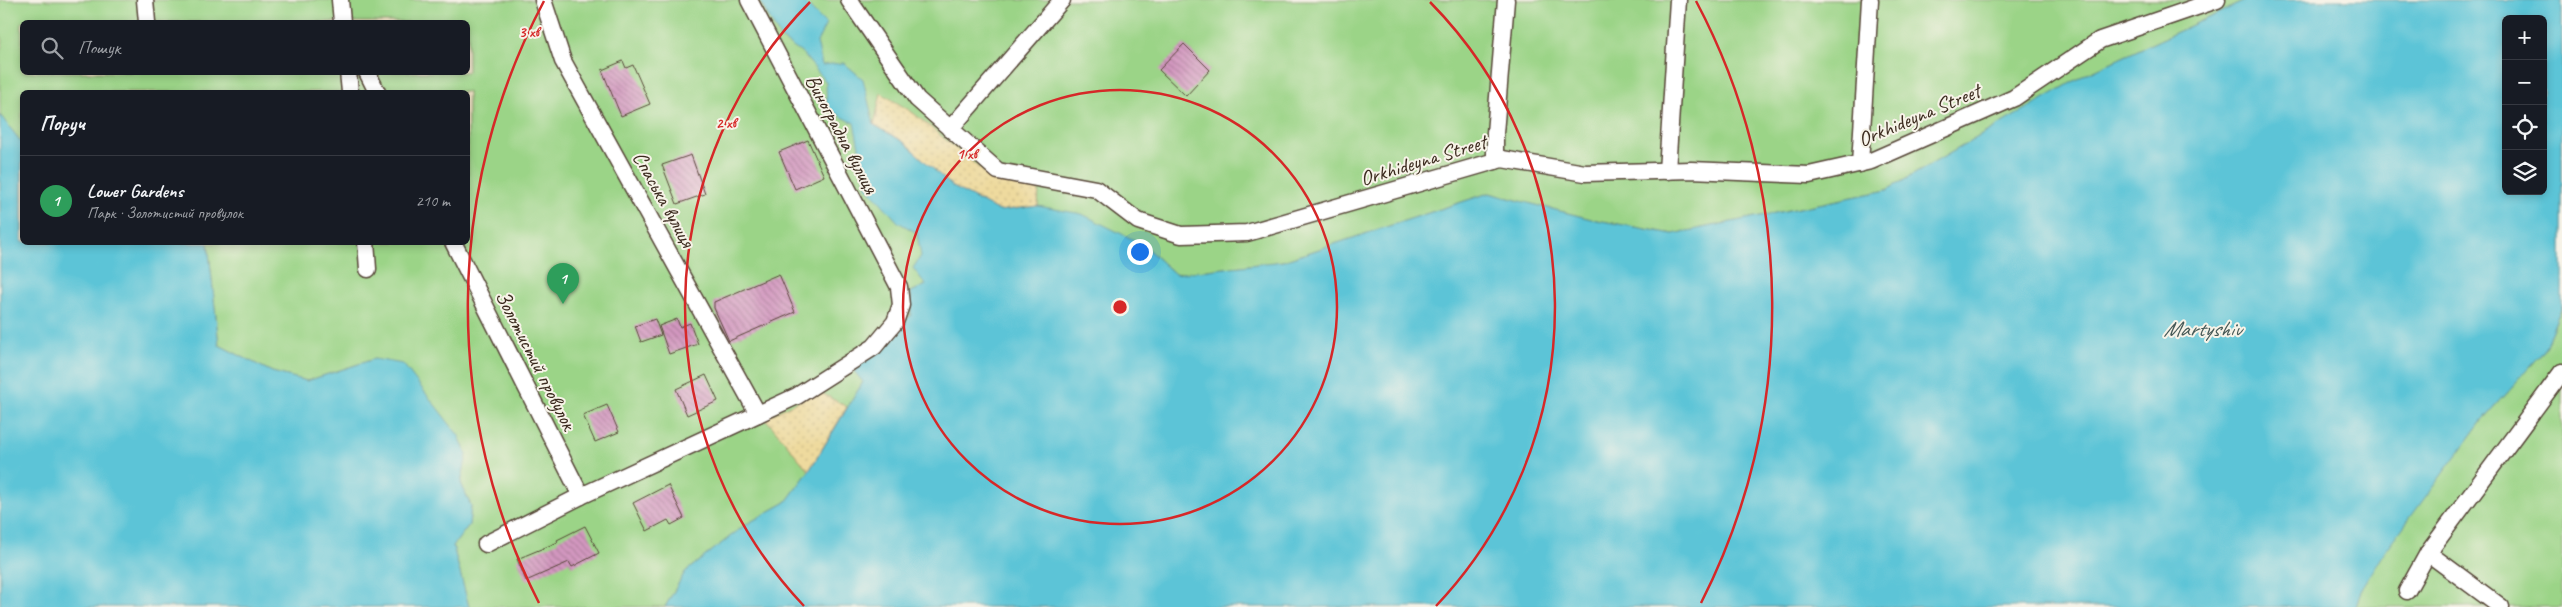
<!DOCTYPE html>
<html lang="uk">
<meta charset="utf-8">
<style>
body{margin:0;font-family:Caveat,sans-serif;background:#20242c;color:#f1f3f6}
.controls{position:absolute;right:15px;top:15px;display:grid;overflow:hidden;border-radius:8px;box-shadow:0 2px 8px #0003}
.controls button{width:45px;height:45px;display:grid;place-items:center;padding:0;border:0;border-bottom:1px solid #363941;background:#171b24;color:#f1f3f6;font:25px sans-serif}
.you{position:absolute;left:1139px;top:251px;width:18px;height:18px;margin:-12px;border:4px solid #fff;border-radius:50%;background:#1a73e8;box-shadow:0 0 0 8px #1a73e833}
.badge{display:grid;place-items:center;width:32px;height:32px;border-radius:50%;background:#ea580c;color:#fff;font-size:16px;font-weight:700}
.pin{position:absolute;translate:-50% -41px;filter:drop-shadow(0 1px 2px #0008)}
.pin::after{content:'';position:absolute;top:26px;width:18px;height:15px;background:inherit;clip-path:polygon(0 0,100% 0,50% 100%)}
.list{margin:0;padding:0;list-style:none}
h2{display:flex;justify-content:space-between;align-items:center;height:65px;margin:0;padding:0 20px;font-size:21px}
h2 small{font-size:16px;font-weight:400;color:#9ea1a6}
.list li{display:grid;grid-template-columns:32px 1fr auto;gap:15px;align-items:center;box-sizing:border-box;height:90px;padding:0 20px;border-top:1px solid #363941}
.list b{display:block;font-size:19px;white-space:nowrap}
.list p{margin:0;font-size:16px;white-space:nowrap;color:#9ea1a6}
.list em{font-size:16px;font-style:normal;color:#9ea1a6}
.icon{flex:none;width:28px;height:28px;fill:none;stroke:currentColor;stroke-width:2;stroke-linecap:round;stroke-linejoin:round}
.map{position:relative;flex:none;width:2562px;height:607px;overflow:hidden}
.search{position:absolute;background:#171b24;box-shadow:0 2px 8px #0003;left:20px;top:20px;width:450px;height:55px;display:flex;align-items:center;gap:12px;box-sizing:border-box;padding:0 18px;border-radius:8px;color:#9ea1a6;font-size:19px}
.panel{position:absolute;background:#171b24;box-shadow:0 2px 8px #0003;left:20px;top:90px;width:450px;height:155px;border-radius:8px}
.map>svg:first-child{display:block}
.green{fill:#9bd487;stroke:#6b7f52;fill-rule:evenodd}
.sand{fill:url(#sand-dots);stroke:#94825e}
.water{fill:#5bc4d7;stroke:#4b777a;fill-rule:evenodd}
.building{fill:url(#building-back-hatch)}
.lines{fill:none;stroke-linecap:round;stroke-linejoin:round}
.minor-casing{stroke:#564537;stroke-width:19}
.minor{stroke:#fff;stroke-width:16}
.ring{fill:none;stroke:#d62828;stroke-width:2.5}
.labels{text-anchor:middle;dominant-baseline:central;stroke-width:4;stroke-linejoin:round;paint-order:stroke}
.street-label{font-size:21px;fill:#3b2a1e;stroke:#f7f3e8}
.water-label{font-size:22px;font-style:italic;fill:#455856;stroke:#f7f3e8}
.centre{fill:#d62828;stroke:#f7f3e8;stroke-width:2.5}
.ring-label{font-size:15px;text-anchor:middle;font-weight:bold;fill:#d62828;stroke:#f7f3e8;stroke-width:4;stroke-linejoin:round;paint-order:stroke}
</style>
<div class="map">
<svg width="2562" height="607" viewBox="0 0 2562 607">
<defs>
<pattern id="sand-dots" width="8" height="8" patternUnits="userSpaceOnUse" patternTransform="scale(1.25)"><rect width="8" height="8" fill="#eeda9e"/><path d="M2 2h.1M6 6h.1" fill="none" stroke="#cdbb88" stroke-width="1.8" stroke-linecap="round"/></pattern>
<pattern id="building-back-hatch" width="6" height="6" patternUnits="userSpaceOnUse" patternTransform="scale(1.25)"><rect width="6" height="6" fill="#d398c0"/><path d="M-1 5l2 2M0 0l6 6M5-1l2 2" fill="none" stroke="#ac7c9b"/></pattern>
</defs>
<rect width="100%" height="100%" fill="#f7f3e8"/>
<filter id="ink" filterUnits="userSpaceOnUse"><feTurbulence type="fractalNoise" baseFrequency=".02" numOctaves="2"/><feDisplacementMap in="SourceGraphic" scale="10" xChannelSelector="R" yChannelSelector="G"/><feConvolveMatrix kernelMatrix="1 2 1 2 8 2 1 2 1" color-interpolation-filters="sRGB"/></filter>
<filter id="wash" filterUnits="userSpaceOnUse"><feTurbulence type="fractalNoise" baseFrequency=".0096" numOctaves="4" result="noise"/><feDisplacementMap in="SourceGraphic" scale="20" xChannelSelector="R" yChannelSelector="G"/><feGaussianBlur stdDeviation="1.12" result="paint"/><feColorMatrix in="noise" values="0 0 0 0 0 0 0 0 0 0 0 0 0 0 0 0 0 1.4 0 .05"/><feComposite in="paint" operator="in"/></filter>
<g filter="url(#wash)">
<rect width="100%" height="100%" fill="#f1e1c3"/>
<g class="green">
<path d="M0 0H2247L2088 73 1887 190 1673 234 1591 219 1489 193 1283 261 1175 274 1142 244 926 285 911 292V315L868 358 863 382 809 471 786 502 745 525 685 572 665 607H469L453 546 469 525 471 506 461 483 466 455 374 359 307 381 272 372 219 345 208 243 468 242V92H22V143L0 115V53L3 41 0 32ZM22 22H468V72H22Z"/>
<path d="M2562 306V607H2356L2361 590 2381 556 2482 420 2543 352Z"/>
</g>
<g class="sand">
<path d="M881 93 912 112 991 177 1039 187 1038 206 999 211 953 187 904 142 874 125Z"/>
<path d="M818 391 847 407 809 471 765 418Z"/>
</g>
<g class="water">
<path d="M759 0H802L826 24 817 42 822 65 844 63 863 79 874 125 904 142 953 187 999 211 1038 206 1082 214 1142 244 1175 274 1283 261 1489 193 1591 219 1673 234 1887 190 2088 73 2247 0H2562V306L2543 352 2482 420 2382 556 2361 590 2356 607H665L685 572 745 525 786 502 809 471 863 382 854 371 858 362 868 358 911 315V292L926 285 913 268 921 256 917 233 898 222 867 187 854 123 827 109 826 82 803 54 781 39ZM2506 19H2543V191H2506Z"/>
<path d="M0 115 22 143V242L208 243 219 345 272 372 307 381 374 359 403 364 459 436 467 455 461 483 471 506 469 525 453 546 469 607H0Z"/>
</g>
<g id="blocks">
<g class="building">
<path d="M1184 44 1210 70 1186 96 1159 70Z"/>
<path d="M623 61 626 68 633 65 650 104 621 116 602 70Z"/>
<path d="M808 140 824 176 795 189 779 152Z"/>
<path d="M691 155 705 194 677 204 662 165Z"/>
<path d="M779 274 795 312 729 341 714 308V302Z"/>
<path d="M655 319 661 335 641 342 635 326Z"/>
<path d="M677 319 680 327 690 323 698 344 669 354 659 326Z"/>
<path d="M706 375 718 401 687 415 676 389Z"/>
<path d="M607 405 619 432 595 442 583 415Z"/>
<path d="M668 485 684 518 671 525 668 520 647 531 633 503Z"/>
<path d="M585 526 599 553 572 567 569 562 526 581 517 559 558 542 557 540Z"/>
</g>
</g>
</g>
<g filter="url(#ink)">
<use href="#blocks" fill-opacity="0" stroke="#564537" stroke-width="1"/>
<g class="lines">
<g class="minor-casing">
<g id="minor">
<path d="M145 0 147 22"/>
<path d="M340 0 342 22"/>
<path d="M543 0 563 61 758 414"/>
<path d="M849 0 917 99 998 171 1096 189 1138 221 1181 235 1247 233 1502 159 1585 173 1691 170 1809 175 1871 161 2014 98 2100 40 2217 0"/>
<path d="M348 72 350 92"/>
<path d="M367 72 377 92"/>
<path d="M950 129 1062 0"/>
<path d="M1495 161V133L1506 0"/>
<path d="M1860 164 1870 0"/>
<path d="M1667 171 1678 0"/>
<path d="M366 242 368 269"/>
<path d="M453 242 581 496"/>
<path d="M486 544 581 496 797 396 874 347 895 322 901 305 899 287 749 0"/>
<path d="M2428 553 2501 607"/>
<path d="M2407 591 2428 553 2562 372"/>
</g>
</g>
<use href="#minor" class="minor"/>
</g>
</g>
<g class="ring">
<circle cx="1120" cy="307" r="217"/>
<path d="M804 606A435 435 0 0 1 810 2M1430 2A435 435 0 0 1 1436 606"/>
<path d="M539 603A652 652 0 0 1 544 1M1696 1A652 652 0 0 1 1701 603"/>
</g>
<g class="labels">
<g class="street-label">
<text transform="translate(1919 115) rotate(-23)">Orkhideyna Street</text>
<text transform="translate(842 134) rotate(62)">Виноградна вулиця</text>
<text transform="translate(1423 160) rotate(-17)">Orkhideyna Street</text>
<text transform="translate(664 199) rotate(61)">Спаська вулиця</text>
<text transform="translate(536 360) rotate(63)">Золотистий провулок</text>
</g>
<g class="water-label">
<text x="2202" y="329">Martyshiv</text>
</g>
</g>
<circle cx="1120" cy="307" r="8" class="centre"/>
<g class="ring-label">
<text x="529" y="37">3 хв</text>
<text x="726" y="128">2 хв</text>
<text x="967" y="159">1 хв</text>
</g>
</svg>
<div class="controls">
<button>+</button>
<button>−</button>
<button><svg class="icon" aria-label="locate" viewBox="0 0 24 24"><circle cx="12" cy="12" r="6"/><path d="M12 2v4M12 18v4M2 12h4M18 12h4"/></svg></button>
<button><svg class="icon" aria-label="layers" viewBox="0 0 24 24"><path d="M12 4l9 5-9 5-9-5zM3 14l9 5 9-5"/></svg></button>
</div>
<div class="you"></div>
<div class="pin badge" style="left:563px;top:304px;background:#2e9e5b">1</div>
<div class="search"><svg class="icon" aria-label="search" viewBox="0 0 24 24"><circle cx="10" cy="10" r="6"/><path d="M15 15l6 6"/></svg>Пошук</div>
<section class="panel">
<h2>Поруч<small></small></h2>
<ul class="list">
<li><span class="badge" style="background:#2e9e5b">1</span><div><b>Lower Gardens</b><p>Парк · Золотистий провулок</p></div><em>210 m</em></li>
</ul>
</section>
</div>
